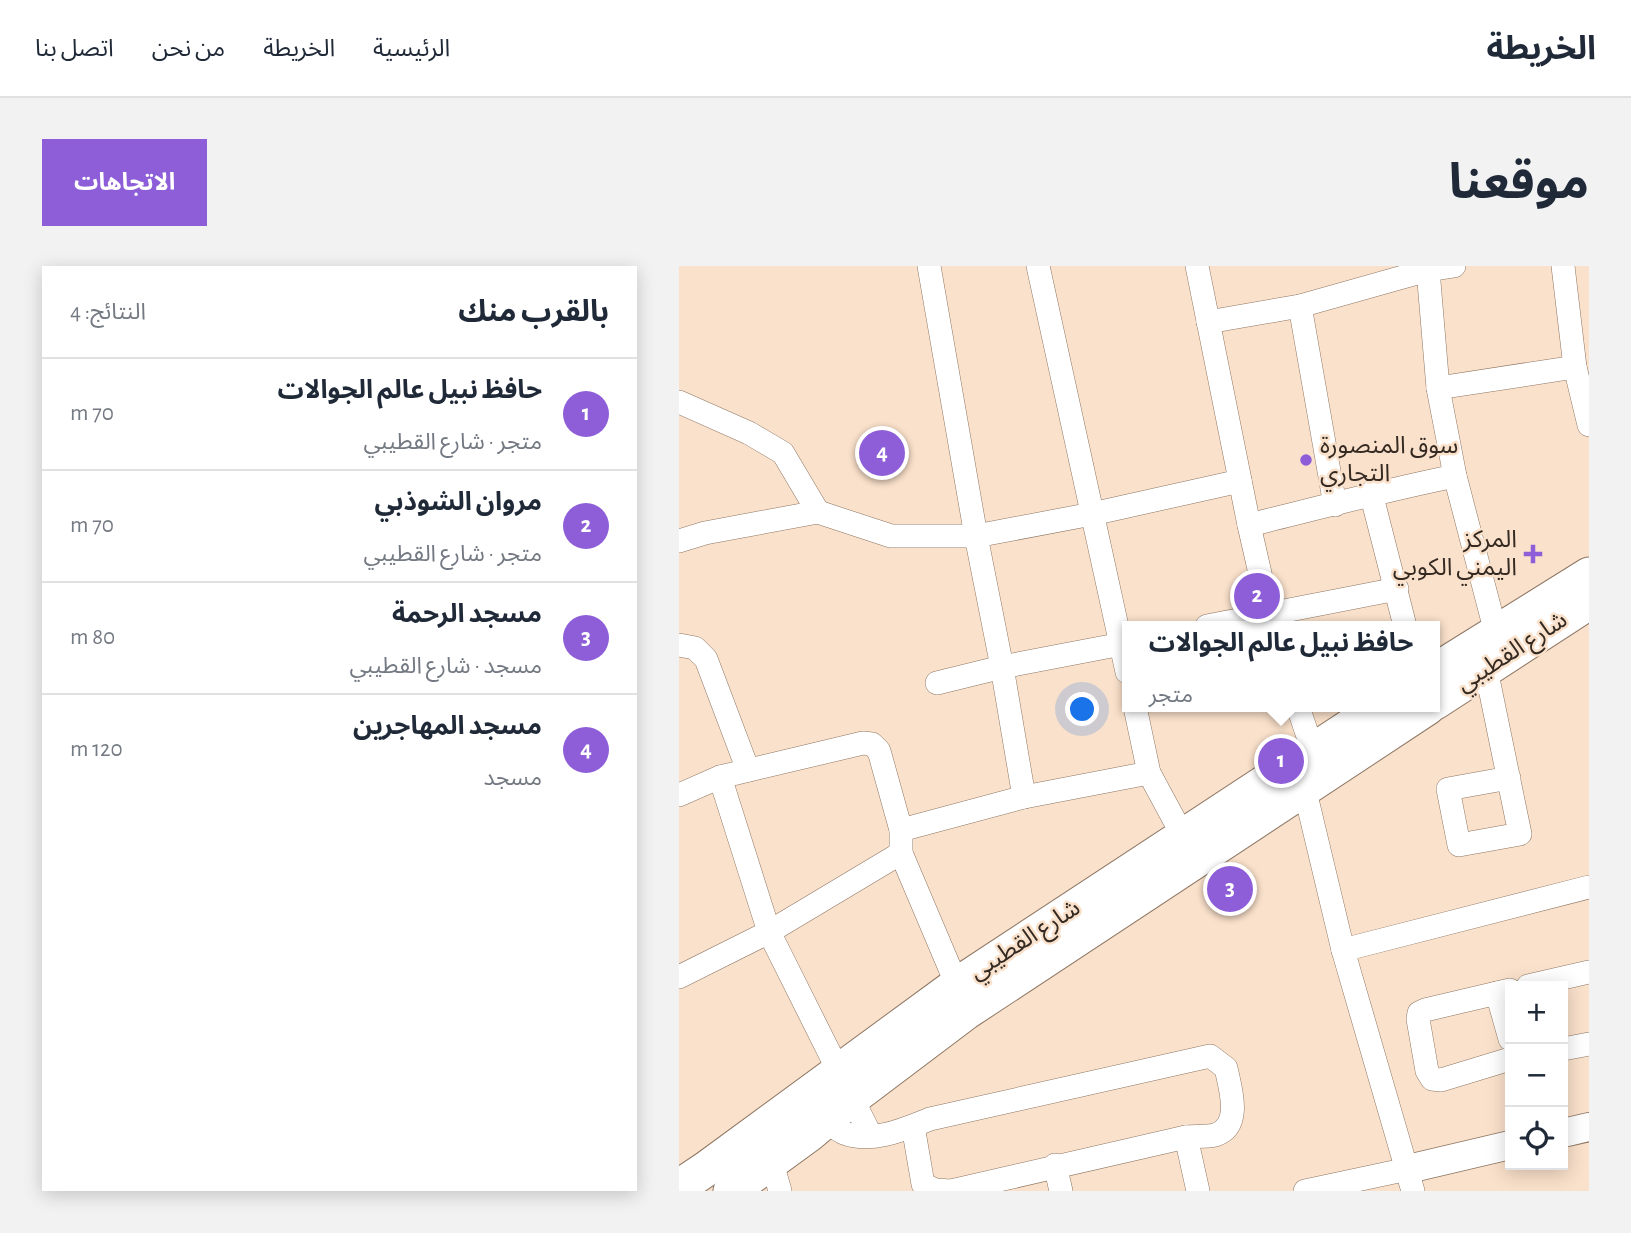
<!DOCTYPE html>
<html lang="ar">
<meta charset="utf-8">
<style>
body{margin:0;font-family:"Alegreya Sans","Noto Sans Arabic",sans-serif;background:#f2f2f3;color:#1f2937;direction:rtl}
.controls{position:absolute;right:21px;bottom:21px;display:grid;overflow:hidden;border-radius:0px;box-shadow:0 4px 18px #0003}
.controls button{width:63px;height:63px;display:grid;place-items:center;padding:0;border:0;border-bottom:2px solid #e0e1e3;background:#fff;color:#1f2937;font:35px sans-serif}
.you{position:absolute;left:404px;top:444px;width:24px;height:24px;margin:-18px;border:5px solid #fff;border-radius:50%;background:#1a73e8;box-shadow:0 0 0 10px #1a73e833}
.badge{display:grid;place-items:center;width:46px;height:46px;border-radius:50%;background:#8e5ed8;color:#fff;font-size:23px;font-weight:700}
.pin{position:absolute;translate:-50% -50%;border:4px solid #fff;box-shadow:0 2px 7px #0006}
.popup{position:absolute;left:443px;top:355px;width:318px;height:91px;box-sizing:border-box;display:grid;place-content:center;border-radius:0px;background:#fff;filter:drop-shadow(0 2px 5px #0005);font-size:23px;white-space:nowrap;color:#747a83}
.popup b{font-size:26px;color:#1f2937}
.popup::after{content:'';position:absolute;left:50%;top:100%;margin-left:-14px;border:14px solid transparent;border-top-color:#fff}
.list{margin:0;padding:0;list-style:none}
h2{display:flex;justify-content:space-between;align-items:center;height:91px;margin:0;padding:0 28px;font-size:30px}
h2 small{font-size:23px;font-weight:400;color:#747a83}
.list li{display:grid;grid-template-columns:46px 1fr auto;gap:21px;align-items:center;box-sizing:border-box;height:112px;padding:0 28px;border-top:2px solid #e0e1e3}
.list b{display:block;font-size:26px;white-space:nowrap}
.list p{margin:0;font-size:23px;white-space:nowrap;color:#747a83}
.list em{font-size:23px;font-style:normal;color:#747a83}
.icon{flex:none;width:38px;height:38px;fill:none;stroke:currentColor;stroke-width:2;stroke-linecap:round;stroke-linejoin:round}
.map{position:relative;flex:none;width:910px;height:925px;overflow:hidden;direction:ltr;border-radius:0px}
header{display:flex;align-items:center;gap:42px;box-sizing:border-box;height:98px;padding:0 35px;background:#fff;border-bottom:2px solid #e0e1e3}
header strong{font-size:33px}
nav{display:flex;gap:38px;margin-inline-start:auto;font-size:24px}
.intro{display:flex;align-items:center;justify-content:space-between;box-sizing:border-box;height:168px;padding:0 42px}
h1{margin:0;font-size:49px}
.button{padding:18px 32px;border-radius:0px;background:#8e5ed8;color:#fff;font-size:24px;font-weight:700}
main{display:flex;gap:42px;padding:0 42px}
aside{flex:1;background:#fff;border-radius:0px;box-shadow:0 4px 18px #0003}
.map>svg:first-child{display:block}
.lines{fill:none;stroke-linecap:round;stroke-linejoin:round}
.minor-casing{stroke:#8d7663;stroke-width:24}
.tertiary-casing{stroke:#8d7663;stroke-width:30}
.primary-casing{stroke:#8d7663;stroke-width:37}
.minor{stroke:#fff;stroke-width:23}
.tertiary{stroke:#fff;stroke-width:28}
.primary{stroke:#fff;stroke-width:35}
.poi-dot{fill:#8e5ed8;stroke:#fae1cb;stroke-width:2.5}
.labels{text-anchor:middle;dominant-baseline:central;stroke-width:5;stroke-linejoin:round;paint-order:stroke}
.poi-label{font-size:24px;fill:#342a22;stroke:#fae1cb;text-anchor:start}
.street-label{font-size:24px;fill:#342a22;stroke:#fae1cb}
</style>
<header>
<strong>الخريطة</strong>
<nav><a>الرئيسية</a><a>الخريطة</a><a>من نحن</a><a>اتصل بنا</a></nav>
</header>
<div class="intro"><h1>موقعنا</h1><a class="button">الاتجاهات</a></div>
<main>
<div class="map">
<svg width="910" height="925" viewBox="0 0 910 925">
<rect width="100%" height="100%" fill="#fae1cb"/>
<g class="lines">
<g class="minor-casing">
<g id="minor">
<path d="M250 0 297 270 323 401 345 531"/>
<path d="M359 0 448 406"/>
<path d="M518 0 570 259 593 360"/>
<path d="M884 0 896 101 910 159"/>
<path d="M749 4 759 122 776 210 817 367"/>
<path d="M621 40 656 239"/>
<path d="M529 56 621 40 749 4 775 0"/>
<path d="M759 122 896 101"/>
<path d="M0 136 70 167 104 187 139 246"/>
<path d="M692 227 726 360"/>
<path d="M570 259C639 242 707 224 776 210"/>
<path d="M0 275 26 267 139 246 212 270H297L413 248 561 215"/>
<path d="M528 360 718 323"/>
<path d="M0 379 16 382 27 393 69 504"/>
<path d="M807 403 841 568 780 579 769 523 830 512"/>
<path d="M258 417 323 401 448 377"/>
<path d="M456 441 470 507 504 570"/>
<path d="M619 441 634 485"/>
<path d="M41 511 90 666 192 870"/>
<path d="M625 521 664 684 734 925"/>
<path d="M0 529 41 511 184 477 193 478 200 485 222 564V587L278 719"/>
<path d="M222 564 345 531 470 507"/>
<path d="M664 684 910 621"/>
<path d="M0 711 90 666 222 587"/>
<path d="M849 720 910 706"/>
<path d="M831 724 746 744 740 747 739 753 748 805 753 813 762 814 831 793"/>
<path d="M818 727 831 773"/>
<path d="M884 783 910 778"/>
<path d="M147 854C152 858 159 865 165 867 193 878 226 863 251 853L531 790 547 802C551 822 564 860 536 869 527 871 516 870 507 871L272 925 256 924 244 918 234 860"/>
<path d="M507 871 519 925"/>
<path d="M93 897 101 925"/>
<path d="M376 899 382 925"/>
<path d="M626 925 729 903"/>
</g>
</g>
<g class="tertiary-casing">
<g id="tertiary">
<path d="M884 867 910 861"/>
<path d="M729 903 831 879"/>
</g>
</g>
<g class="primary-casing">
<g id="primary">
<path d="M756 405 910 309"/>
<path d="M756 436 910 336"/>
<path d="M0 921 27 903 278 719 701 441"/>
<path d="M52 925 130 868 173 832 287 746 749 441"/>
</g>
</g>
<use href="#minor" class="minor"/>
<use href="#tertiary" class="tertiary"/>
<use href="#primary" class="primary"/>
</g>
<g class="poi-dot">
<circle cx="627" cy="194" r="7"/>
<path d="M850.5 277.5h7v7h7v7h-7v7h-7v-7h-7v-7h7z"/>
</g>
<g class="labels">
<g class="poi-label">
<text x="641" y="180">سوق المنصورة<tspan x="641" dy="28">التجاري</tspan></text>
<text x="838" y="274" text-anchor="end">المركز<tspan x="838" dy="28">اليمني الكوبي</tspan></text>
</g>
<g class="street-label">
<text transform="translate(833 386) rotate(-33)">شارع القطيبي</text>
<text transform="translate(346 674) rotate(-33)">شارع القطيبي</text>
</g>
</g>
</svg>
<div class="controls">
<button>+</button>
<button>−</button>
<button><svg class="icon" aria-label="locate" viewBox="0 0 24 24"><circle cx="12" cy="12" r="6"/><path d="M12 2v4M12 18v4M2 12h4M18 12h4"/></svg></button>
</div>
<div class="you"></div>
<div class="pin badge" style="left:602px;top:495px">1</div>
<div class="popup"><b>حافظ نبيل عالم الجوالات</b>متجر</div>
<div class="pin badge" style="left:578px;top:330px">2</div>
<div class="pin badge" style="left:551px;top:623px">3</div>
<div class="pin badge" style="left:203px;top:187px">4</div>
</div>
<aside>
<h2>بالقرب منك<small>النتائج: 4</small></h2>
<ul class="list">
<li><span class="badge">1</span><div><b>حافظ نبيل عالم الجوالات</b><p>متجر · شارع القطيبي</p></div><em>70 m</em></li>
<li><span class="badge">2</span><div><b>مروان الشوذبي</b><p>متجر · شارع القطيبي</p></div><em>70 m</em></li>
<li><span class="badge">3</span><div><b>مسجد الرحمة</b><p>مسجد · شارع القطيبي</p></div><em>80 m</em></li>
<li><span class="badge">4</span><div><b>مسجد المهاجرين</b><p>مسجد</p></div><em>120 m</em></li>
</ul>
</aside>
</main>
